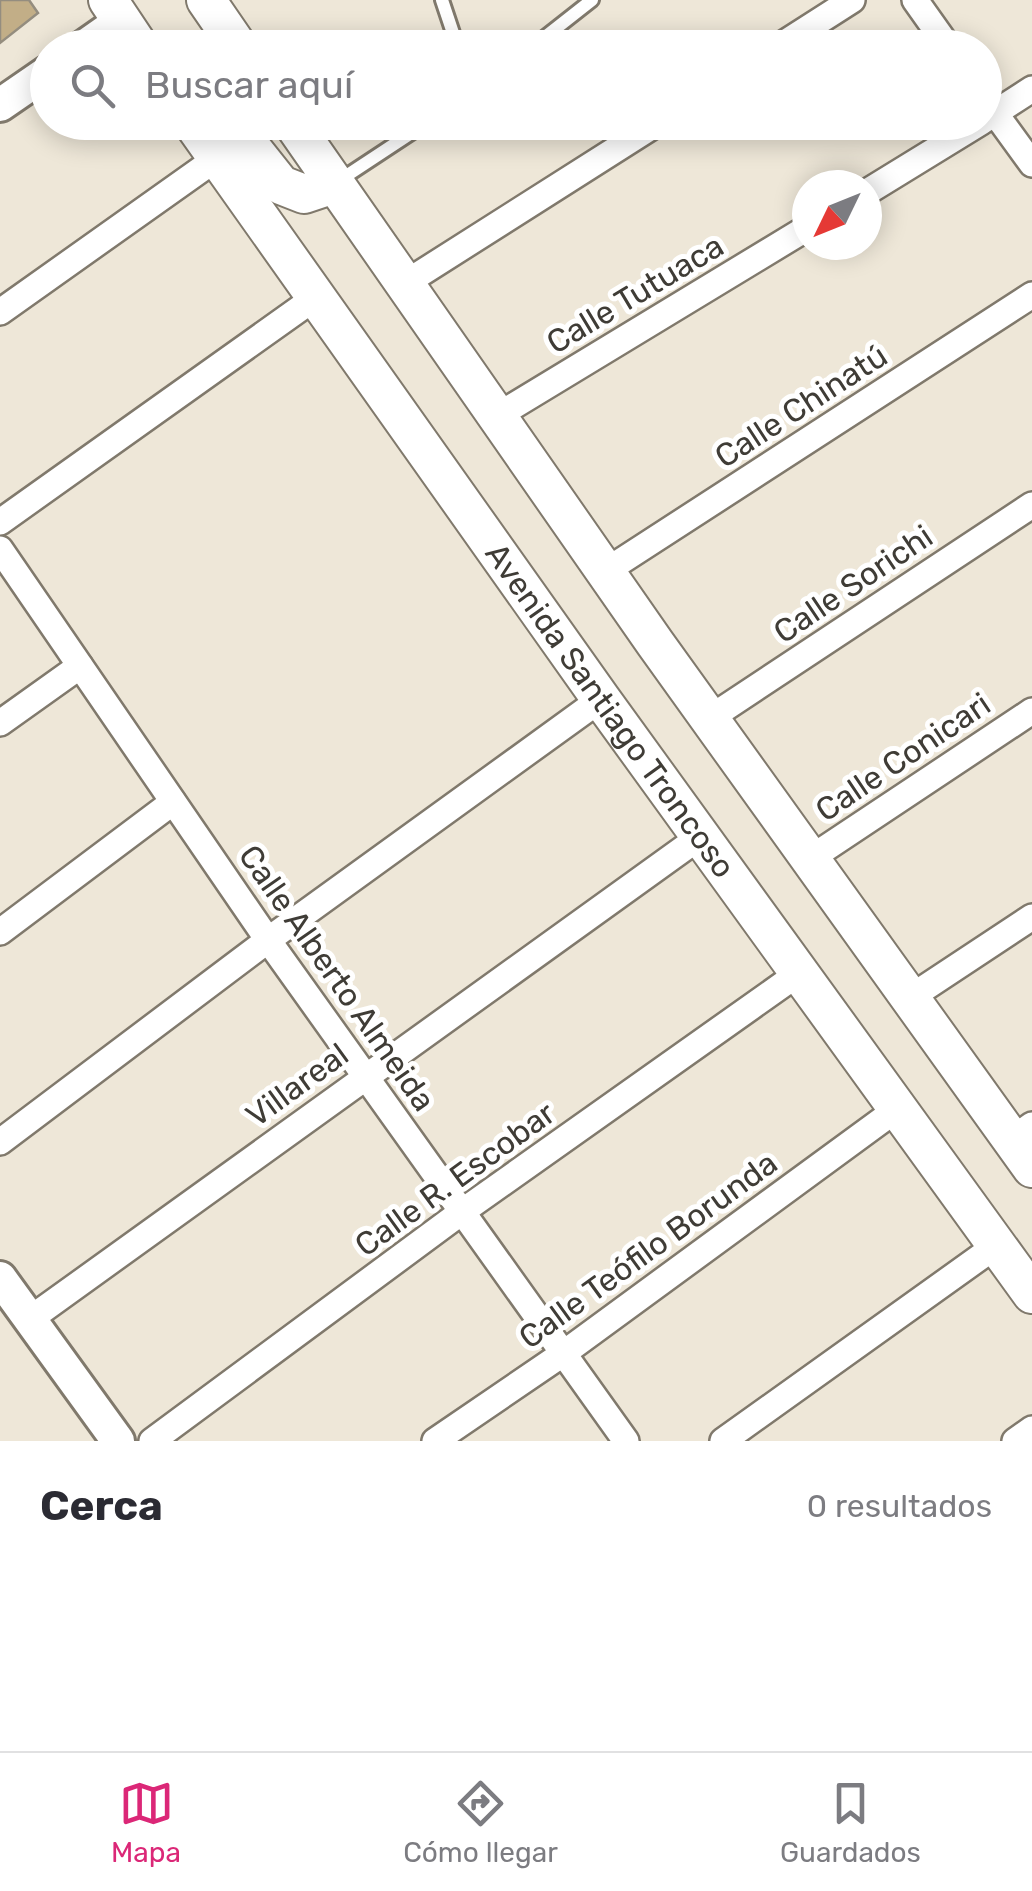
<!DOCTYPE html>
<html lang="es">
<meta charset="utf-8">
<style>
body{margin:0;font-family:Rubik,sans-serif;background:#f7f7f7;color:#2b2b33}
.compass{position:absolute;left:792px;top:170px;width:90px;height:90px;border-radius:50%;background:#fff;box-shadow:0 5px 25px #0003;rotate:227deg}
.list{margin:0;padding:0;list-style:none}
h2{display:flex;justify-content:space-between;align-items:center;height:130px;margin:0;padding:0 40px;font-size:42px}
h2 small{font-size:32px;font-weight:400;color:#7c7c81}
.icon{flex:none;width:55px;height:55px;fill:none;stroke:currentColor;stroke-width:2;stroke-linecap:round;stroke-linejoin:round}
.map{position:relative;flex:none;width:1032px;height:1441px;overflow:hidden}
.search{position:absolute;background:#fff;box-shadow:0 5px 25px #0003;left:30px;right:30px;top:30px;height:110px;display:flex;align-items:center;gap:25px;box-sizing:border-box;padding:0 35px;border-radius:55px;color:#7c7c81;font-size:38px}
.sheet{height:310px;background:#fff}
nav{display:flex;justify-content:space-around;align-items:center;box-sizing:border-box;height:140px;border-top:2px solid #e1e1e2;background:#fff;font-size:28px;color:#7c7c81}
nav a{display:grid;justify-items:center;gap:5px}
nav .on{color:#db2777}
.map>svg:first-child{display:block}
.building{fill:#c2ae87;stroke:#948d7f;stroke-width:2.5}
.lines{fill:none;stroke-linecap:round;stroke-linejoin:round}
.service-casing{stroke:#80796c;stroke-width:18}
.minor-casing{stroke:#80796c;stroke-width:30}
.tertiary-casing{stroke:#80796c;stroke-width:38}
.secondary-casing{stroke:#80796c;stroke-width:42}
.service{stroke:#fff;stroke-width:12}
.minor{stroke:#fff;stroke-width:25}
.tertiary{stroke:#fff;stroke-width:32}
.secondary{stroke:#fff;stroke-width:38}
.labels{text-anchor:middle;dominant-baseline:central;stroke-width:10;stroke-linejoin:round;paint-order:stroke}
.street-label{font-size:32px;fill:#3f3c36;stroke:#fff}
</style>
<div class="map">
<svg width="1032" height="1441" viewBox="0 0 1032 1441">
<rect width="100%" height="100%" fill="#eee7d8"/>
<path class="building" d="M0 0H29L38 13 0 43Z"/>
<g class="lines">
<g class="service-casing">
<g id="service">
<path d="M442 0 458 48"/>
<path d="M531 48 592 0"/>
<path d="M337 182 428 122"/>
</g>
</g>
<g class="minor-casing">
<g id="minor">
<path d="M915 0 949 48"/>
<path d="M777 48 852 0"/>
<path d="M984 98 1032 164"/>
<path d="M984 120 1032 89"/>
<path d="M867 192 981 122"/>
<path d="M404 284 659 122"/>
<path d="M0 312 217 158"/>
<path d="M497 416 807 228"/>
<path d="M0 522 316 297"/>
<path d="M0 549 268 940 626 1441"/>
<path d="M606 571 1032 295"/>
<path d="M710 718 1032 505"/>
<path d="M0 723 80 666"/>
<path d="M811 858 1032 711"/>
<path d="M0 932 173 802"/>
<path d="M911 997 1032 917"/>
<path d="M1011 1140 1032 1125"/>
<path d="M0 1142 268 940 601 699"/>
<path d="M30 1319 701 836"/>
<path d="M152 1441 463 1211 799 973"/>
<path d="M435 1441 564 1353 897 1109"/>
<path d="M723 1441 997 1245"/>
<path d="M1015 1441 1032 1429"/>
</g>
</g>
<g class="tertiary-casing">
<g id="tertiary">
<path d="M82 48 122 20"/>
<path d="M0 105 48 72"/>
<path d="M0 1278 118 1441"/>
</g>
</g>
<g class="secondary-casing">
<g id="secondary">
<path d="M108 0 140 48"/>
<path d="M206 0 239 48"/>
<path id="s1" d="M192 122 601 699 1032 1294"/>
<path d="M231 122 281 185 304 194 334 184"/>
<path d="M292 122 655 643 1032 1168"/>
</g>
</g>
<use href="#service" class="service"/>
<use href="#minor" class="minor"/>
<use href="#tertiary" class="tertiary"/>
<use href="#secondary" class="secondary"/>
</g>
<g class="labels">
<g class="street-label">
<text transform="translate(635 294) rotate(-31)">Calle Tutuaca</text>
<text transform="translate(801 406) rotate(-33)">Calle Chinatú</text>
<text transform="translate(853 584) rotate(-34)">Calle Sorichi</text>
<text stroke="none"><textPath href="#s1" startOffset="722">Avenida Santiago Troncoso</textPath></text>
<text transform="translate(903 757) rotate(-34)">Calle Conicari</text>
<text transform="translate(337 978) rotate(55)">Calle Alberto Almeida</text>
<text transform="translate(297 1085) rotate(-36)">Villareal</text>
<text transform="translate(455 1179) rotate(-36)">Calle R. Escobar</text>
<text transform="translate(648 1250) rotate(-36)">Calle Teófilo Borunda</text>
</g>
</g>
</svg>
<svg class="compass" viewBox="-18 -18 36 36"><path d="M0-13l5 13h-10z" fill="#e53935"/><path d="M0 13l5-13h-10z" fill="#7c7c81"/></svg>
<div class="search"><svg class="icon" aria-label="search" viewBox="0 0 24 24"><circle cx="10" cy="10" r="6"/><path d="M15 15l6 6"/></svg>Buscar aquí</div>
</div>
<section class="sheet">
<h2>Cerca<small>0 resultados</small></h2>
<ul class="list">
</ul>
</section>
<nav>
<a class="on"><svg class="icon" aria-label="map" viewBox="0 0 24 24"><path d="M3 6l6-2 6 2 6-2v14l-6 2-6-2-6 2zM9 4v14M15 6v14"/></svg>Mapa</a>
<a><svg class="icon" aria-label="directions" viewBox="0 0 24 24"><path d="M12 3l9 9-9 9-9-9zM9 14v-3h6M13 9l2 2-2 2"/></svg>Cómo llegar</a>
<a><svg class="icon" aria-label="saved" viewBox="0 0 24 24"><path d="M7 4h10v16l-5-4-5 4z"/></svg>Guardados</a>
</nav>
